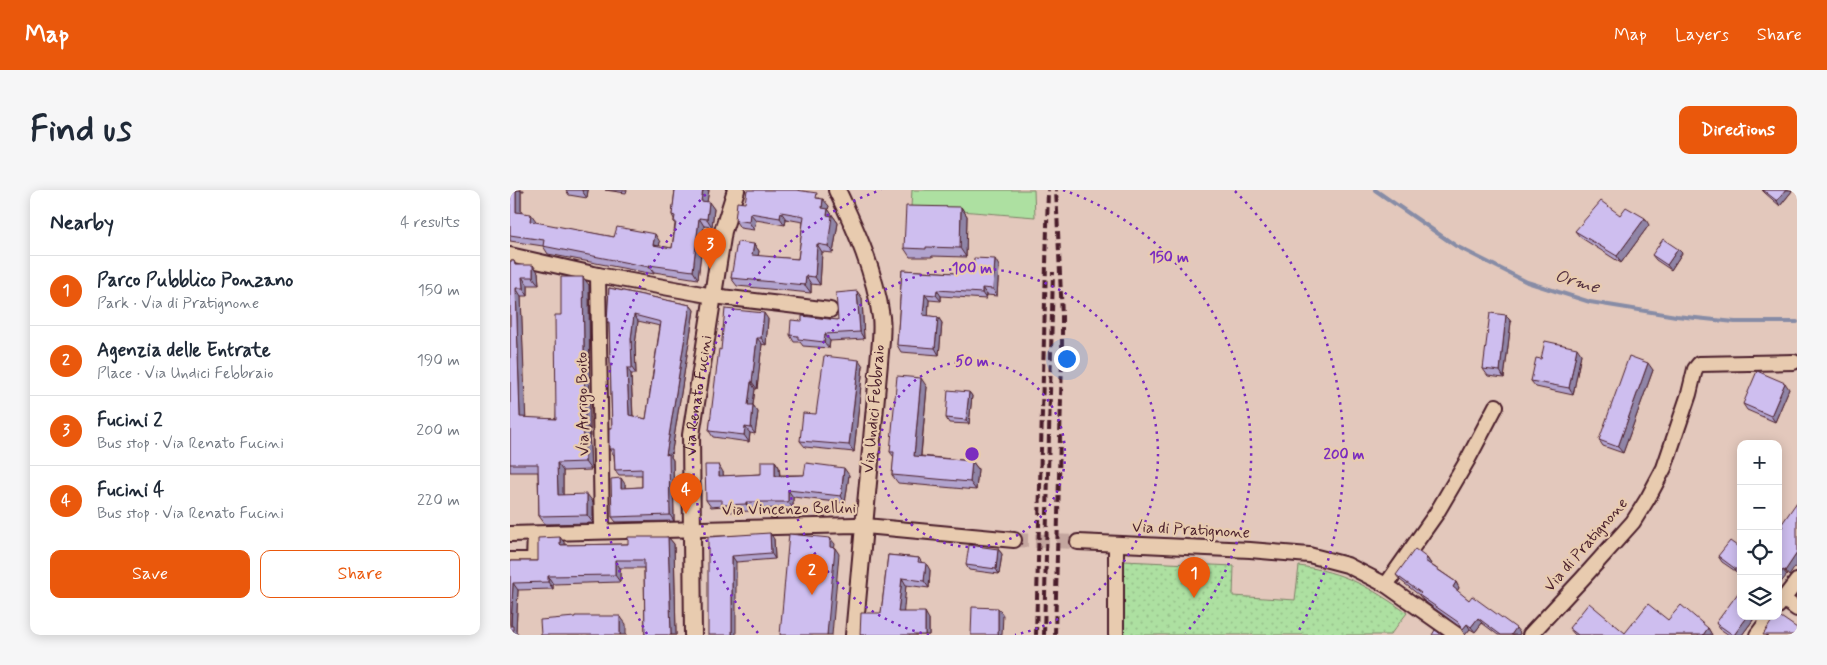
<!DOCTYPE html>
<meta charset="utf-8">
<style>
body{margin:0;font-family:Mynerve,sans-serif;background:#f6f6f7;color:#1f2937}
.controls{position:absolute;right:15px;bottom:15px;display:grid;overflow:hidden;border-radius:10px;box-shadow:0 2px 12px #0003}
.controls button{width:45px;height:45px;display:grid;place-items:center;padding:0;border:0;border-bottom:1px solid #e0e1e3;background:#fff;color:#1f2937;font:25px sans-serif}
.you{position:absolute;left:556px;top:168px;width:18px;height:18px;margin:-12px;border:4px solid #fff;border-radius:50%;background:#1a73e8;box-shadow:0 0 0 8px #1a73e833}
.badge{display:grid;place-items:center;width:32px;height:32px;border-radius:50%;background:#ea580c;color:#fff;font-size:16px;font-weight:700}
.pin{position:absolute;translate:-50% -41px;filter:drop-shadow(0 1px 2px #0008)}
.pin::after{content:'';position:absolute;top:26px;width:18px;height:15px;background:inherit;clip-path:polygon(0 0,100% 0,50% 100%)}
.list{margin:0;padding:0;list-style:none}
h2{display:flex;justify-content:space-between;align-items:center;height:65px;margin:0;padding:0 20px;font-size:21px}
h2 small{font-size:16px;font-weight:400;color:#747a83}
.list li{display:grid;grid-template-columns:32px 1fr auto;gap:15px;align-items:center;box-sizing:border-box;height:70px;padding:0 20px;border-top:1px solid #e0e1e3}
.list b{display:block;font-size:19px;white-space:nowrap}
.list p{margin:0;font-size:16px;white-space:nowrap;color:#747a83}
.list em{font-size:16px;font-style:normal;color:#747a83}
.actions{display:flex;gap:10px;padding:15px 20px}
.actions a{flex:1;padding:11px 0;border:1px solid #ea580c;border-radius:10px;text-align:center;font-size:18px;color:#ea580c}
.actions .main{background:#ea580c;color:#fff}
.icon{flex:none;width:28px;height:28px;fill:none;stroke:currentColor;stroke-width:2;stroke-linecap:round;stroke-linejoin:round}
.map{position:relative;flex:none;width:1287px;height:445px;overflow:hidden;border-radius:10px}
header{display:flex;align-items:center;gap:30px;box-sizing:border-box;height:70px;padding:0 25px;background:#ea580c;color:#fff}
header strong{font-size:24px}
nav{display:flex;gap:28px;margin-inline-start:auto;font-size:18px}
.intro{display:flex;align-items:center;justify-content:space-between;box-sizing:border-box;height:120px;padding:0 30px}
h1{margin:0;font-size:35px}
.button{padding:12px 22px;border-radius:10px;background:#ea580c;color:#fff;font-size:18px;font-weight:700}
main{display:flex;gap:30px;padding:0 30px}
aside{flex:1;background:#fff;border-radius:10px;box-shadow:0 2px 12px #0003}
.map>svg:first-child{display:block}
.green{fill:#ade0a1;stroke:#7c8066}
.park{fill:url(#park-dots);stroke:#7c8066}
.lines{fill:none;stroke-linecap:round;stroke-linejoin:round}
.stream{stroke:#878ca6;stroke-width:4}
.minor-tunnel{stroke:#c4a69f;stroke-width:14;stroke-dasharray:14 7;stroke-linecap:butt}
.minor-casing{stroke:#4a1f2b;stroke-width:18}
.major-casing{stroke:#4a1f2b;stroke-width:20}
.minor{stroke:#e8cbaf;stroke-width:14}
.major{stroke:#e8cbaf;stroke-width:16}
.rail{stroke:#4a1f2b;stroke-width:4;stroke-dasharray:8 4;stroke-linecap:butt}
.wall{fill:#b1a3ce;stroke:#4a1f2b;fill-rule:evenodd}
.shaded-wall{fill:#9085a7;stroke:#4a1f2b}
.building{fill:#cebeef;stroke:#4a1f2b;fill-rule:evenodd}
.ring{fill:none;stroke:#7b2cbf;stroke-width:2.5;stroke-dasharray:2.5 5}
.labels{text-anchor:middle;dominant-baseline:central;stroke-width:4.5;stroke-linejoin:round;paint-order:stroke}
.street-label{font-size:16px;fill:#4a1f2b;stroke:#e8cbaf}
.water-label{font-size:18px;font-style:italic;fill:#543140;stroke:#e8cbaf}
.centre{fill:#7b2cbf;stroke:#e8cbaf;stroke-width:2.5}
.ring-label{font-size:15px;text-anchor:middle;font-weight:bold;fill:#7b2cbf;stroke:#e8cbaf;stroke-width:4.5;stroke-linejoin:round;paint-order:stroke}
</style>
<header>
<strong>Map</strong>
<nav><a>Map</a><a>Layers</a><a>Share</a></nav>
</header>
<div class="intro"><h1>Find us</h1><a class="button">Directions</a></div>
<main>
<aside>
<h2>Nearby<small>4 results</small></h2>
<ul class="list">
<li><span class="badge">1</span><div><b>Parco Pubblico Ponzano</b><p>Park · Via di Pratignone</p></div><em>150 m</em></li>
<li><span class="badge">2</span><div><b>Agenzia delle Entrate</b><p>Place · Via Undici Febbraio</p></div><em>190 m</em></li>
<li><span class="badge">3</span><div><b>Fucini 2</b><p>Bus stop · Via Renato Fucini</p></div><em>200 m</em></li>
<li><span class="badge">4</span><div><b>Fucini 4</b><p>Bus stop · Via Renato Fucini</p></div><em>220 m</em></li>
</ul>
<div class="actions"><a class="main">Save</a><a>Share</a></div>
</aside>
<div class="map">
<svg width="1287" height="445" viewBox="0 0 1287 445">
<defs>
<pattern id="park-dots" width="8" height="8" patternUnits="userSpaceOnUse" patternTransform="scale(1.25)"><rect width="8" height="8" fill="#ade0a1"/><path d="M2 2h.1M6 6h.1" fill="none" stroke="#96c08b" stroke-width="1.8" stroke-linecap="round"/></pattern>
</defs>
<rect width="100%" height="100%" fill="#e3c8bc"/>
<filter id="ink" filterUnits="userSpaceOnUse"><feTurbulence type="fractalNoise" baseFrequency=".02" numOctaves="2"/><feDisplacementMap in="SourceGraphic" scale="10" xChannelSelector="R" yChannelSelector="G"/><feConvolveMatrix kernelMatrix="1 2 1 2 8 2 1 2 1" color-interpolation-filters="sRGB"/></filter>
<g filter="url(#ink)">
<path class="green" d="M402 0H524L525 27 401 17Z"/>
<path class="park" d="M614 371 724 376 723 406 785 410 789 376C834 382 860 397 897 423L880 445H614Z"/>
<g class="lines">
<path class="stream" d="M865 0 946 56 1017 92 1080 112 1166 126 1225 132H1287"/>
<path class="minor-tunnel" d="M504 350 568 352"/>
<g class="minor-casing">
<g id="minor">
<path d="M0 65 88 85 203 106 320 120"/>
<path d="M88 85 92 341"/>
<path d="M0 344 345 335 504 350"/>
<path d="M568 352 740 360 799 365 837 375 876 395 947 445"/>
<path d="M0 370H24L25 344"/>
<path d="M876 395 926 324 957 271 986 216"/>
<path d="M1273 409 1287 419"/>
<path d="M1268 416 1287 391"/>
<path d="M606 445V354"/>
<path d="M1020 445 1073 388 1123 332 1138 308 1154 278 1179 204 1185 179 1189 174 1284 172"/>
<path d="M1247 445 1261 426"/>
</g>
</g>
<g class="major-casing">
<g id="major">
<path d="M327 0C346 40 365 82 371 127 373 141 370 158 369 173L344 445"/>
<path id="s1" d="M183 445 181 245 213 41 226 0"/>
</g>
</g>
<use href="#minor" class="minor"/>
<use href="#major" class="major"/>
<g class="rail">
<path d="M526 445 538 0"/>
<path d="M534 445 543 82"/>
<path d="M545 445 552 168V126L546 0"/>
</g>
</g>
<g class="wall">
<path d="M0 0H14V1H11V23L26 31V33L104 47 150 52 149 56 162 58 165 34 164 32V29L162 25 165 0H199L197 11 204 19 202 37 194 36 188 89 144 82V84L38 64 33 56 0 51Z"/>
<path d="M56 0H78L77 8 59 5Z"/>
<path d="M95 0H117L116 3Z"/>
<path d="M1252 0H1281L1282 1 1270 16 1255 3Z"/>
<path d="M310 8 319 16 318 19 328 33 323 63 312 62 310 95 301 94V103L227 96 221 88 244 54 249 61 248 66 288 69 293 32 276 29 275 35 246 30 244 40 230 38 225 30 235 13Z"/>
<path d="M451 17 457 26 456 67 422 66V67H400L394 58Z"/>
<path d="M1110 25 1139 35 1111 73 1070 47 1065 41Z"/>
<path d="M1172 63 1161 80 1146 70 1142 65Z"/>
<path d="M0 71H4L6 75 28 82 29 95H18V106H11L15 228 46 229 51 125 79 95 80 240H79L81 280 53 281V305L83 312V333L35 334 29 326 28 282H0Z"/>
<path d="M489 76 487 106 477 105 476 109 431 106V111L419 110 418 126 428 127 432 133 429 165 391 162 387 155 392 80 445 83 463 82Z"/>
<path d="M99 98 180 115 184 120 161 267 163 270 164 331 106 332 102 327 115 294V298L132 297V285H109L105 280 104 265 99 259 102 238 99 134 97 132ZM128 131 150 136 136 229 123 226 121 184H126L125 155Z"/>
<path d="M352 108 354 149 320 151 319 158 293 156 290 152H284L280 145 292 131 328 130Z"/>
<path d="M996 125 1001 132 994 188 978 186 973 179Z"/>
<path d="M258 129 256 155 252 154 247 199H245L243 215 248 222 245 244 240 243 239 252 203 247 199 241 211 160Z"/>
<path d="M1071 164 1063 205 1026 197 1021 191 1031 169Z"/>
<path d="M353 176 344 262 295 257 290 251 306 224Z"/>
<path d="M1143 180 1113 263 1093 256 1089 250Z"/>
<path d="M417 197 411 266 462 271 468 279 466 300 388 293 382 285 384 267 380 262Z"/>
<path d="M1279 199 1265 232 1237 220 1233 214Z"/>
<path d="M459 202 462 206 459 234 439 233 436 228Z"/>
<path d="M265 271 269 277 270 285H339L335 313 283 307V318L240 319 241 321 217 322 213 316 201 317 196 310 213 282V286L251 284Z"/>
<path d="M158 347 164 354 166 445H135L134 378H110V392L43 394V399L8 400 6 441 8 444 0 445V371H28L56 355 118 354Z"/>
<path d="M198 347 264 349 265 369 226 372Z"/>
<path d="M488 359 492 364 489 384 459 380 456 375Z"/>
<path d="M1231 359V385L1212 372 1208 366Z"/>
<path d="M378 365 409 368 412 373 420 380 419 398 396 395 393 422 419 429V445H350L371 423Z"/>
<path d="M917 368 921 374H920L946 392 949 398 947 401 959 410 1010 443 1009 445H988L972 433 965 442 960 439 955 445 950 437 913 410 909 405 890 390 886 385Z"/>
<path d="M1246 426 1232 445H1219L1210 439 1206 433Z"/>
<path d="M1158 430 1198 438 1202 445H1065L1059 438 1115 443Z"/>
</g>
<g class="shaded-wall">
<path d="M6 0H10L11 1V29L6 22Z"/>
<path d="M72 0H78L77 8 72 1Z"/>
<path d="M193 0H199L196 18 191 11Z"/>
<path d="M1276 0H1281L1282 1 1270 16 1267 11Z"/>
<path d="M313 9 319 16 317 25 312 18Z"/>
<path d="M199 12 204 19 202 37 197 29Z"/>
<path d="M451 17 457 26 456 67 450 58Z"/>
<path d="M318 19 328 33 323 63 318 56 317 25Z"/>
<path d="M271 22 276 29 275 35 270 28Z"/>
<path d="M240 23 246 30 244 40 239 32Z"/>
<path d="M21 24 26 31 25 39 20 31Z"/>
<path d="M189 28 194 36 188 89 183 81Z"/>
<path d="M1135 28 1139 35 1111 73 1107 66Z"/>
<path d="M145 44 150 52 148 63 143 55Z"/>
<path d="M244 54 249 61 247 73 242 65Z"/>
<path d="M307 54 312 62 310 95 305 87Z"/>
<path d="M1168 59 1172 63 1161 80 1157 75Z"/>
<path d="M485 69 489 76 487 106 483 99Z"/>
<path d="M23 75 28 82 29 95 23 87Z"/>
<path d="M139 75 144 82V84L139 77Z"/>
<path d="M296 86 301 94V103L295 95Z"/>
<path d="M12 87 18 95V106L13 98Z"/>
<path d="M73 87 79 95 80 240 75 232Z"/>
<path d="M6 98 11 106 16 235 10 227Z"/>
<path d="M472 98 477 105 476 109 472 103Z"/>
<path d="M427 100 431 106V111L426 105Z"/>
<path d="M347 101 352 108 354 149 350 142Z"/>
<path d="M415 104 419 110 418 132 413 125Z"/>
<path d="M180 115 184 120 161 267 163 270 164 331 160 325 156 265Z"/>
<path d="M254 123 258 129 256 155 251 148Z"/>
<path d="M124 125 128 131 125 155 126 184 122 178 121 149Z"/>
<path d="M996 125 1001 132 994 188 990 181Z"/>
<path d="M428 127 432 133 429 165 425 158Z"/>
<path d="M315 144 320 151 319 158 314 152Z"/>
<path d="M247 148 252 154 247 199 242 192Z"/>
<path d="M1067 158 1071 164 1063 205 1059 198Z"/>
<path d="M349 170 353 176 344 262 339 255Z"/>
<path d="M1138 173 1143 180 1113 263 1108 257Z"/>
<path d="M117 178 121 184 123 231 119 225Z"/>
<path d="M411 188 417 197 410 274 404 266Z"/>
<path d="M241 192 245 199 242 221 238 215Z"/>
<path d="M1275 193 1279 199 1265 232 1261 226Z"/>
<path d="M459 202 462 206 459 234 456 230Z"/>
<path d="M243 215 248 222 245 244 241 238Z"/>
<path d="M73 232 79 240 81 280 75 272Z"/>
<path d="M235 237 240 243 239 252 234 245Z"/>
<path d="M265 271 269 277 270 292 265 286Z"/>
<path d="M462 271 468 279 466 300 460 292Z"/>
<path d="M47 273 53 281V313L48 305Z"/>
<path d="M209 275 213 282 214 293 209 286Z"/>
<path d="M334 278 339 285 335 313 331 306Z"/>
<path d="M111 288 115 294V304L111 298Z"/>
<path d="M278 300 283 307V318L278 312Z"/>
<path d="M77 304 83 312V333L77 325Z"/>
<path d="M236 312 240 319 241 321 236 314Z"/>
<path d="M260 343 264 349 265 369 261 363Z"/>
<path d="M50 347 56 355H50Z"/>
<path d="M158 347 164 354 166 445H161Z"/>
<path d="M320 348 325 354 324 362 325 358 329 364 322 445H317Z"/>
<path d="M488 359 492 364 489 384 486 379Z"/>
<path d="M1287 363V374L1279 386 1275 381Z"/>
<path d="M222 366 226 372V445H222Z"/>
<path d="M917 368 921 374 919 376 915 371Z"/>
<path d="M105 370 110 378V392L105 385Z"/>
<path d="M416 373 420 380 419 398 414 391Z"/>
<path d="M1273 380 1277 385 1268 396V386Z"/>
<path d="M38 386 43 394V399L38 392Z"/>
<path d="M392 388 396 395 393 429 388 422Z"/>
<path d="M946 392 949 398 946 402 943 397Z"/>
<path d="M3 393 8 400 6 441 8 445H3L1 436Z"/>
<path d="M488 418 493 425 492 445H488Z"/>
<path d="M415 422 419 429V445H415Z"/>
<path d="M110 426 116 434V445H110Z"/>
<path d="M1238 426H1246L1232 445H1224Z"/>
<path d="M968 428 972 433 965 442 961 437Z"/>
<path d="M957 434 960 439 955 445 952 440Z"/>
<path d="M1006 438 1010 443 1009 445H1001Z"/>
<path d="M1198 438 1202 445H1193Z"/>
</g>
<g class="building">
<path d="M0 0H6V22L21 24 20 31 104 47 107 37 145 44 143 55 162 58 166 32H164L165 26 162 25 165 0H193L191 11 199 12 197 29 189 28 183 81 139 75V77L33 56 34 50 0 45Z"/>
<path d="M237 0H286L307 3 306 8 313 9 312 18 318 19 317 25 322 26 318 56 307 54 305 87 296 86 295 95 221 88 227 52 244 54 242 65 288 69 294 26 271 22 270 28 240 23 239 32 225 30 227 12 235 13Z"/>
<path d="M1253 0H1276L1267 11Z"/>
<path d="M1091 11 1110 25 1116 17 1135 28 1107 66 1065 41Z"/>
<path d="M396 16 451 17 450 58 416 57V59L394 58Z"/>
<path d="M1153 49 1168 59 1157 75 1142 65Z"/>
<path d="M464 68 485 69 483 99 472 98V103L427 100 426 105 415 104 413 125 428 127 425 158 387 155 392 80 445 83 446 80 463 82Z"/>
<path d="M0 71H4L5 75H23V87H12L13 98H6L10 227 46 229 45 125H51V87H73L75 232H73L75 272 47 273 48 305 77 304V325L29 326 28 274H0Z"/>
<path d="M99 98 180 115 156 265 159 264 160 325 102 327 101 289 111 288V298L132 297V279L105 280 104 259H99V238H102L99 132H97ZM124 125 151 132 136 229 119 225 117 178H122L121 149Z"/>
<path d="M347 101 350 142 315 144 314 152 288 149V146L280 145 281 130 292 131V126L328 130 326 103Z"/>
<path d="M215 119 254 123 251 148H247L242 192H241L238 215H243L241 238 235 237 234 245 199 241 209 159 211 160Z"/>
<path d="M980 123 996 125 990 181 973 179Z"/>
<path d="M1035 151 1067 158 1059 198 1021 191 1026 168 1031 169Z"/>
<path d="M314 166 349 170 339 255 290 251 293 223 306 224Z"/>
<path d="M1119 166 1138 173 1108 257 1089 250Z"/>
<path d="M1247 181 1275 193 1261 226 1233 214Z"/>
<path d="M387 186 411 188 404 266 462 271 460 292 382 285 384 262H380Z"/>
<path d="M438 200 459 202 456 230 436 228Z"/>
<path d="M251 271H265V286L294 285 296 273 334 278 331 306 278 300V312H236V314L212 315V310H196L195 275H209V286L251 284Z"/>
<path d="M1287 312V363L1275 381 1273 380 1268 386V343L1273 336 1271 335Z"/>
<path d="M260 343 261 363 222 366V445H198V347Z"/>
<path d="M279 344 320 348V357L325 358 317 445H270Z"/>
<path d="M50 347V355L118 354V347H158L161 445H135L134 370H105V385L38 386V392L3 393 1 436H3V445H0V371H28V348Z"/>
<path d="M1220 351 1231 359V383L1208 366Z"/>
<path d="M459 355 488 359 486 379 456 375Z"/>
<path d="M905 359 917 368 915 371 946 392 943 397 959 410 962 406 1006 438 1001 445H991L968 428 961 437 957 434 952 440 948 432 909 405 911 403 886 385Z"/>
<path d="M378 365 409 368 408 372 416 373 414 391 392 388 388 422H415V445H350L351 423H371Z"/>
<path d="M1231 399V426H1238L1224 445H1223L1206 433Z"/>
<path d="M1079 413 1115 443 1138 414 1158 430 1171 415 1198 438 1193 445H1068L1059 438Z"/>
<path d="M462 417 488 418V445H461Z"/>
<path d="M1268 425 1287 438V445H1253L1265 426H1268Z"/>
<path d="M65 426H110V445H31L30 430 65 427Z"/>
<path d="M925 440 932 445H922Z"/>
</g>
</g>
<g class="ring">
<circle cx="462" cy="264" r="93"/>
<path d="M419 445A186 186 0 1 1 505 445"/>
<path d="M248 443A279 279 0 0 1 371 0M553 0A279 279 0 0 1 676 443"/>
<path d="M137 444A372 372 0 0 1 199 1M725 1A372 372 0 0 1 787 444"/>
</g>
<g class="labels">
<g class="street-label">
<text stroke="none"><textPath href="#s1" startOffset="240">Via Renato Fucini</textPath></text>
<text transform="translate(73 214) rotate(-91)">Via Arrigo Boito</text>
<text transform="translate(364 219) rotate(-85)">Via Undici Febbraio</text>
<text transform="translate(279 319) rotate(-1)">Via Vincenzo Bellini</text>
<text transform="translate(681 340) rotate(3)">Via di Pratignone</text>
<text transform="translate(1076 355) rotate(-49)">Via di Pratignone</text>
</g>
<g class="water-label">
<text transform="translate(1067 92) rotate(16)">Orme</text>
</g>
</g>
<circle cx="462" cy="264" r="8" class="centre"/>
<g class="ring-label">
<text x="659" y="72">150 m</text>
<text x="462" y="83">100 m</text>
<text x="462" y="176">50 m</text>
<text x="834" y="269">200 m</text>
</g>
</svg>
<div class="controls">
<button>+</button>
<button>−</button>
<button><svg class="icon" aria-label="locate" viewBox="0 0 24 24"><circle cx="12" cy="12" r="6"/><path d="M12 2v4M12 18v4M2 12h4M18 12h4"/></svg></button>
<button><svg class="icon" aria-label="layers" viewBox="0 0 24 24"><path d="M12 4l9 5-9 5-9-5zM3 14l9 5 9-5"/></svg></button>
</div>
<div class="you"></div>
<div class="pin badge" style="left:684px;top:408px">1</div>
<div class="pin badge" style="left:302px;top:405px">2</div>
<div class="pin badge" style="left:200px;top:79px">3</div>
<div class="pin badge" style="left:176px;top:324px">4</div>
</div>
</main>
